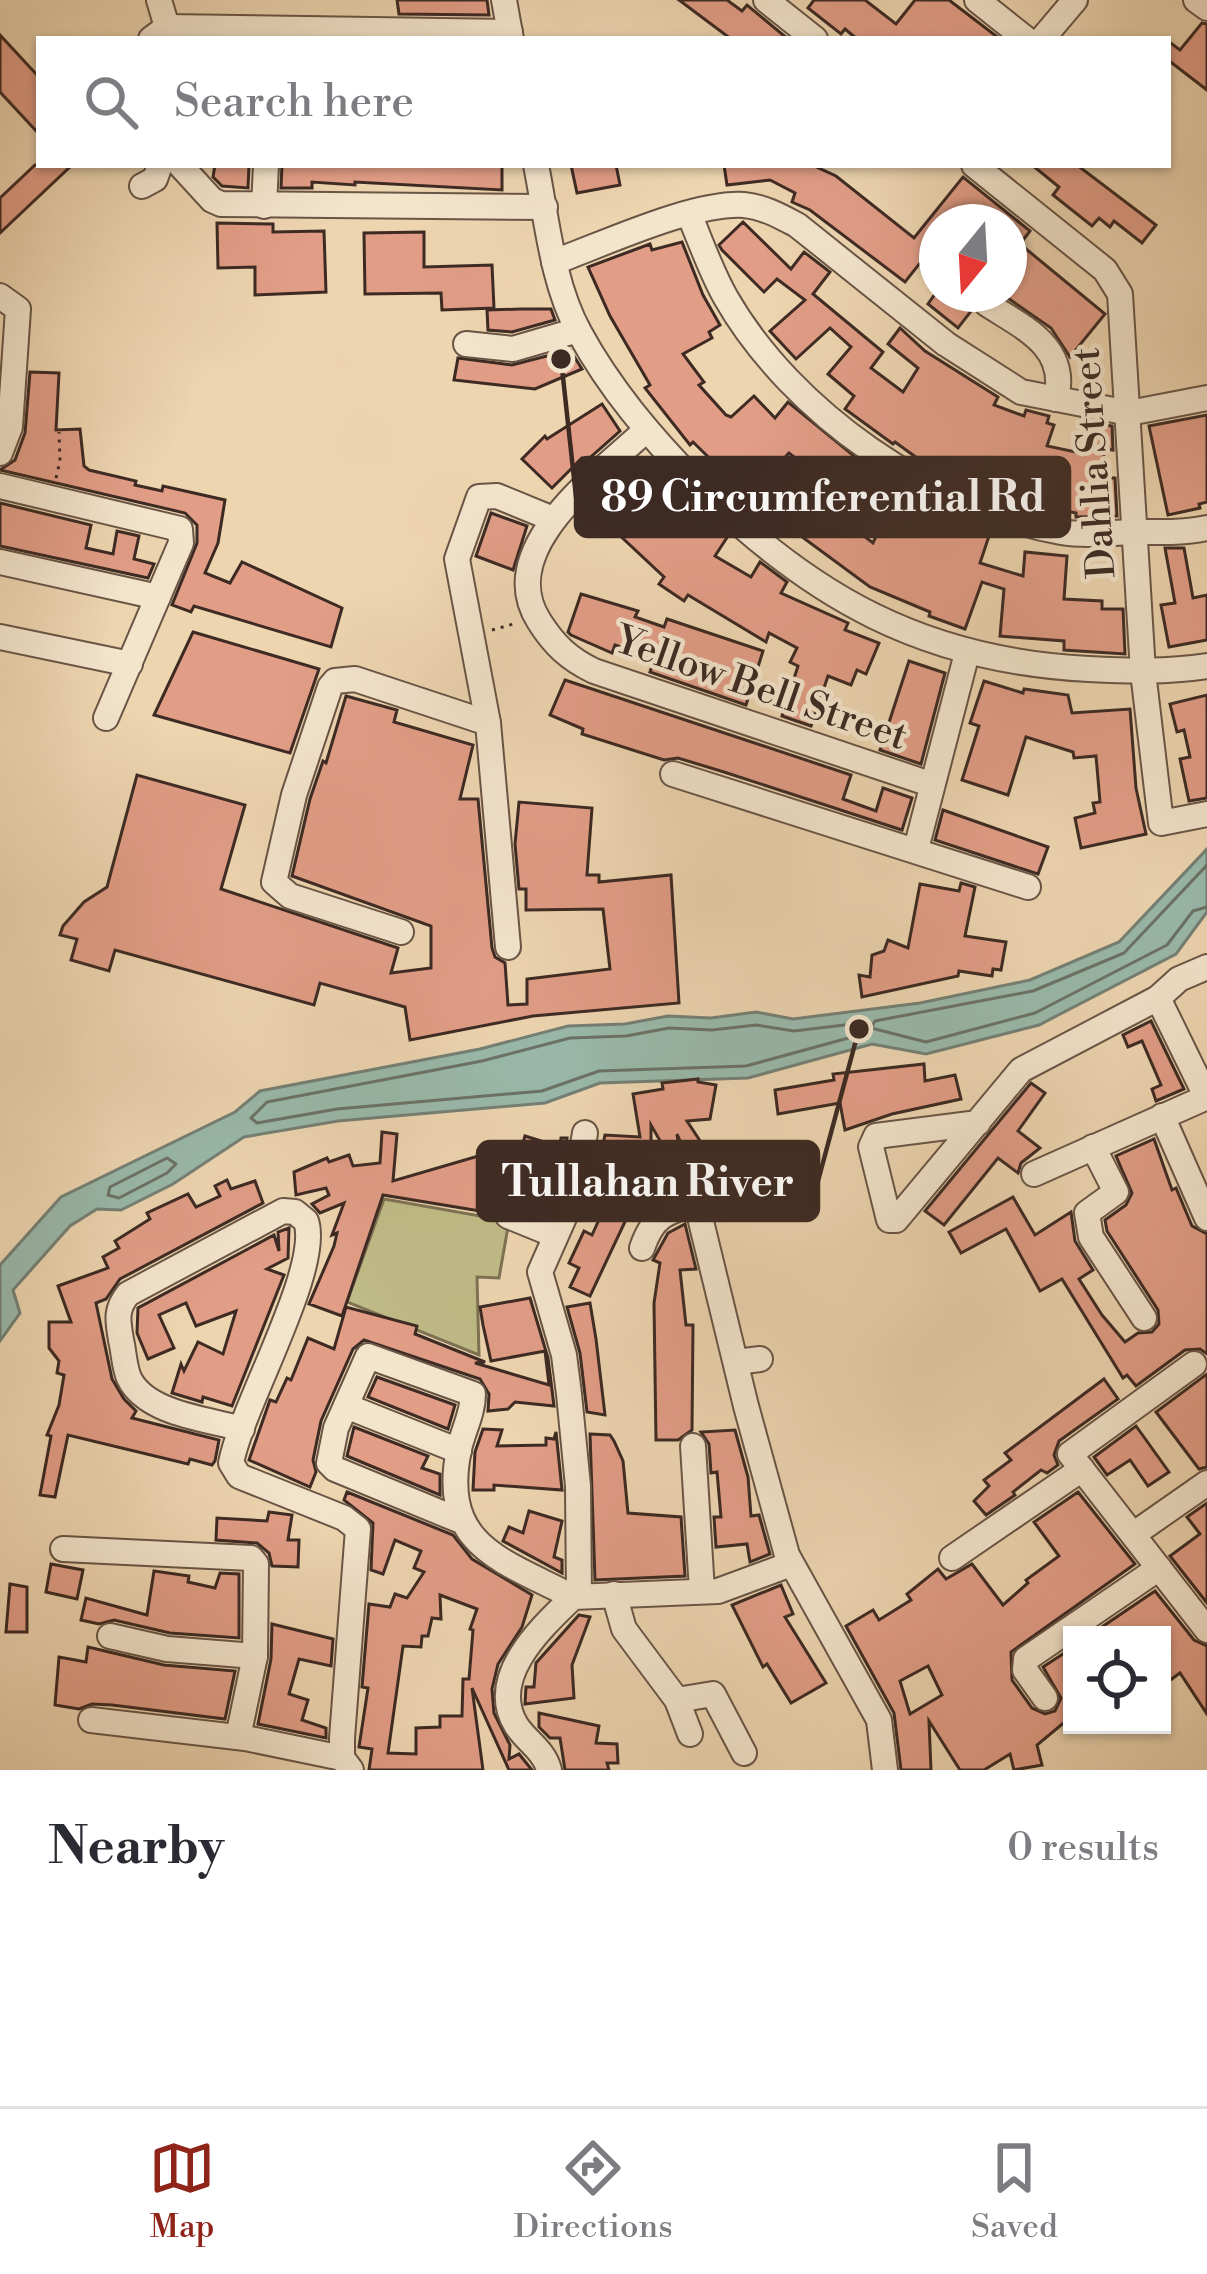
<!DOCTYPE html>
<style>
body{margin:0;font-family:"Libre Bodoni",serif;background:#f2f2f3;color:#2b2b33}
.controls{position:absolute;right:36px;bottom:36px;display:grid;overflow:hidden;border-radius:0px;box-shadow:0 3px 9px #0004}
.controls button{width:108px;height:108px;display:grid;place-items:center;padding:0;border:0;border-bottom:3px solid #e1e1e2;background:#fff;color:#2b2b33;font:60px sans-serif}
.compass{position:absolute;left:919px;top:204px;width:108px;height:108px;border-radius:50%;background:#fff;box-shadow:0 3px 9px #0004;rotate:198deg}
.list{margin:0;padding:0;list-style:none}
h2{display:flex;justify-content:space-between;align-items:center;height:156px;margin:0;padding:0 48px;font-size:51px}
h2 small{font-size:39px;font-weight:400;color:#7c7c81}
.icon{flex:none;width:66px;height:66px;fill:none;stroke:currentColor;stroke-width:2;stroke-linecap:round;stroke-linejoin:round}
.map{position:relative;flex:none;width:1207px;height:1770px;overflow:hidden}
.search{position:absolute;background:#fff;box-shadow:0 3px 9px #0004;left:36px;right:36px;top:36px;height:132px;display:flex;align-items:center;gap:30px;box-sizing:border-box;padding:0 42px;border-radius:0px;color:#7c7c81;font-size:45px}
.sheet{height:336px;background:#fff}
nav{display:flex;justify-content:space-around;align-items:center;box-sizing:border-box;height:168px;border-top:3px solid #e1e1e2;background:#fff;font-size:33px;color:#7c7c81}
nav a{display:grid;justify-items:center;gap:6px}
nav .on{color:#8f2418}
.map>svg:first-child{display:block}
.green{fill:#bfbb86;stroke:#7e7254;stroke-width:3}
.water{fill:#99b9ab;stroke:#748075;stroke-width:3}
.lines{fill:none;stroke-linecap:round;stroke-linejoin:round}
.shore{stroke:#6b7267;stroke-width:3}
.building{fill:#e19d86;stroke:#3d2a23;stroke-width:3;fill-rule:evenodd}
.minor-casing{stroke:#695546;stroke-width:28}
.path{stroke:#3d2a23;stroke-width:3;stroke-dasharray:3 6;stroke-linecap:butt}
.minor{stroke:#f3e4cc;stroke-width:24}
.labels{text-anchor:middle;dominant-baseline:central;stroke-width:9;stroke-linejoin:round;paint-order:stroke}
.street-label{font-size:39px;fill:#3d2a23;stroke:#f3e4cc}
.leader{fill:none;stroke:#3d2a23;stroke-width:4.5}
.callout-dot{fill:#3d2a23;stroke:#f3e4cc;stroke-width:4.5}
.callout{fill:#3d2a23;stroke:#3d2a23;stroke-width:4.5}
.callout-label{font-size:42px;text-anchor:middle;font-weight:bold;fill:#fff}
</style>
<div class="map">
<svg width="1207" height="1770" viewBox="0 0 1207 1770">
<rect width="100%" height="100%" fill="#edd5b0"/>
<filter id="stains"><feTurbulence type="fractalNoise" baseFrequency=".00167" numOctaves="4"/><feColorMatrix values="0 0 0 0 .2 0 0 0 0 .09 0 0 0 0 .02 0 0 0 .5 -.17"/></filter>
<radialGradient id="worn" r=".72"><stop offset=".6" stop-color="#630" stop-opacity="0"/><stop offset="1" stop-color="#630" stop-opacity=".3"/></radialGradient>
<path class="green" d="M384 1199 509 1221 499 1278 477 1277 479 1355 347 1302Z"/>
<path class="water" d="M1207 849V912L1176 954 1039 1025 926 1054 872 1044 748 1078 600 1083 545 1103 338 1121 244 1137 173 1184 121 1210 97 1209 70 1226 13 1290 20 1313 0 1341V1265L61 1197 235 1112 260 1091 480 1049 568 1026 625 1024 668 1016 711 1018 756 1012 793 1019 920 1003 1030 980 1119 942Z"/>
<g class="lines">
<g class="shore">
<path d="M1207 865 1124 953 1033 991 875 1021 871 1028 926 1042 1035 1013 1167 945 1193 911 1207 907"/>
<path d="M861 1023 867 1028 863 1034 746 1066 599 1071 542 1091 337 1109 257 1123 251 1118 267 1102 482 1061 570 1038 626 1036 669 1028 712 1030 756 1025 794 1031Z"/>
<path d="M167 1158 176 1164 167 1173 119 1198 108 1195 110 1187Z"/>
</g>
</g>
<g class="building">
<path d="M397 0H487L489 15 399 14Z"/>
<path d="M679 0H727L742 11 747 5 788 39H731Z"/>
<path d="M814 0H865L896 24 915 0H949L1000 39H857L845 29 841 34 808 8Z"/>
<path d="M1202 23 1207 24V90L1168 60V41L1180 50Z"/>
<path d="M0 35 39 77V134L0 92Z"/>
<path d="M35 165H72L0 233V198Z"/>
<path d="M215 165H249L248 188 222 186 213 177Z"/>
<path d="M282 165H502V190L355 182V185L312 182V188H281Z"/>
<path d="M571 165H616L620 185 577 193Z"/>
<path d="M724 165H812L836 176 914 238 963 177 1030 231 1020 244 1105 314 1070 357 1051 328 1002 294H1009V222H937V252L932 248 905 282 810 210 792 202 795 193 770 180 727 185Z"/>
<path d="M1032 165H1077L1156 225 1142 243 1114 221 1110 227 1099 218 1092 226 1053 195 1059 187Z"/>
<path d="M743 222 791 269 804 252 830 272 813 294 883 352 871 368 903 392 918 368 888 344 900 328 925 351 998 397 994 405 1024 416 1026 410 1049 416 1047 423 1054 425 1047 446 1085 454 1087 422 1112 426 1113 450 1104 449 1103 478H1115L1117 516 1076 517V513L1040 506 1045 480 1016 470 1007 497 967 483 968 479 927 458 924 463 895 442 893 444 845 409 854 396 828 374 851 347 830 328 796 359 770 331 805 300 777 279 764 292 722 250 719 245Z"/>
<path d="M217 223 273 224V232L324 231 326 292 255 295V267L218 268Z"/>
<path d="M424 232V267L492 265 494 308 442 310 441 293 365 294 364 233Z"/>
<path d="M682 242 703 295 720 325 709 332 712 338 683 354 704 382 699 385 726 415 731 417 754 396 775 418 788 402 870 469 835 514 873 543 899 487 991 530 980 563 1023 576 1025 552 1067 556 1064 599 1102 601V609H1123L1125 654 1064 650V641L1000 636 1004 589 982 582 965 629 929 616 930 612 870 587 794 531 824 492 812 483 818 476 789 453 748 496 693 442 690 445 645 388 650 385 610 316 588 267 650 244 652 250Z"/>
<path d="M935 294H974L972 310 958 328 928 304Z"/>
<path d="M521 309H551L555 320 512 332 488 330 487 310Z"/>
<path d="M570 350 582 369 535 389 454 380 458 358 512 365Z"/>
<path d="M30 372 59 373 56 430 80 429 84 466 89 470 136 481 135 485 162 491 163 486 225 500 218 543 205 573 230 583 242 562 342 608 331 647 194 606 191 612 172 605 197 543V525L185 513 0 470 15 460 25 433Z"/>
<path d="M602 404 620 431 585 462 582 458 552 488 522 459 545 436 547 439Z"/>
<path d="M1207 415V502L1199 504 1200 508 1168 515 1149 426Z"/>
<path d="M666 486 678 498 669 506 696 530 704 519 728 536 715 556 751 577 760 562 787 582 781 593 848 623 845 630 879 643 866 674 857 670 851 685 828 676 811 726 782 716 798 666 790 662 797 648 769 633 766 642 688 595 684 601 659 584 664 577 599 516 620 494 639 512Z"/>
<path d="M0 503 91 525 86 548 113 554 117 531 139 536 134 559 154 564 148 578 0 546Z"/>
<path d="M491 513 527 526 513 570 476 556Z"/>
<path d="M1165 548H1184L1193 598 1207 595V640L1169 647 1161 605 1175 603Z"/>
<path d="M581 594 638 611 635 617 664 627 667 619 763 651 746 705 650 672 654 659 615 645 612 653 571 635 568 632Z"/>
<path d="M193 632 319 669 290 753 154 715Z"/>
<path d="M909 661 945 673 921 764 880 750Z"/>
<path d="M565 680 851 775 843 799 876 811 883 788 912 798 902 830 724 772 678 758 664 760 582 734 583 729 550 715Z"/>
<path d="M984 681 1023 693 1024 689 1068 695 1072 713 1130 709 1136 788 1146 834 1081 848 1075 818 1095 813 1093 803 1100 802 1096 756 1074 758 1073 752 1026 737 1008 795 962 780 979 726 970 723Z"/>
<path d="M1207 695V798L1189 801 1180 759 1190 757 1184 730 1177 732 1170 704Z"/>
<path d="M346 696 397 710 394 722 473 745 460 799H478L492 948 495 957 505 963 508 1005 527 1004V979L610 969 603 909 526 910V889H519L515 844 519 802 592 808 587 875H599V882L671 875 679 1003 533 1016 410 1040 405 1007 320 983 314 1005 115 950 109 971 71 960 77 939 60 935 63 926 84 902 107 887 137 775 245 805 221 889 398 948 391 973 431 968V926L292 876 310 799 323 761 326 763Z"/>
<path d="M943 810 1048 847 1038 874 935 840Z"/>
<path d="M961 883 975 887 965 936 1006 942 1001 970 993 969 992 976 959 971 958 976 862 997 859 975 870 977 872 955 884 951 888 940 908 948 920 884 959 891Z"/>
<path d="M1151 1021 1184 1089 1156 1101 1152 1089 1161 1085 1142 1041 1128 1047 1123 1035Z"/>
<path d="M924 1064 925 1081 955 1075 961 1099 892 1114 845 1130 840 1103 778 1114 775 1090 834 1080 833 1074Z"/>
<path d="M698 1079V1082L716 1085 710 1119 687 1121 716 1165 720 1163 731 1184 734 1183 743 1204 717 1215 702 1162 687 1156 677 1134 680 1159 674 1165 651 1125V1189L675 1186 677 1192 644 1211H630L590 1296 570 1287 579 1268 569 1263 584 1231 592 1235 608 1200 591 1197 605 1135 640 1137 633 1094 663 1089 662 1083Z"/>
<path d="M1031 1083 1045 1093 1018 1131 1040 1148 1021 1163 1018 1173 998 1158 944 1225 925 1211Z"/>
<path d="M382 1132 397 1134 393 1181 492 1152 519 1156 525 1136 560 1147 561 1138H567L558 1190 548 1214 524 1205 528 1183 524 1175 515 1172 486 1170 480 1211 383 1195 342 1316 309 1304 334 1246 337 1233 332 1235 344 1203 320 1213 312 1204 329 1195 326 1188 296 1195 294 1172 327 1158 329 1162 349 1155 353 1166 380 1163Z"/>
<path d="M1154 1139 1172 1190 1176 1188 1192 1226 1207 1234V1354L1200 1349 1185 1350 1136 1386 1127 1375 1123 1378 1062 1279 1040 1291 1006 1229 961 1253 949 1232 1013 1197 1035 1235 1071 1212 1075 1241 1093 1270 1079 1279 1102 1315 1125 1342 1138 1333 1152 1332 1159 1324 1158 1310 1107 1231 1105 1220 1126 1205 1132 1193 1116 1156Z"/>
<path d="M227 1180 231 1189 255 1181 263 1203 120 1279 106 1299 96 1303 112 1379 124 1399 136 1411 132 1418 219 1440 215 1461 212 1465 190 1459 188 1464 68 1435 55 1497 40 1495 51 1436 47 1435 59 1405 64 1375 57 1373 59 1361 49 1348V1322H71L58 1286 108 1268 103 1257 119 1248 115 1241 150 1219 147 1213 188 1194 196 1207 220 1196 215 1186Z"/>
<path d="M685 1224 696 1269 680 1270 686 1325H693L692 1430 678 1440H656L654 1303 660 1263 653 1260 668 1233Z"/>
<path d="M289 1228 288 1258 267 1269 284 1275 232 1406 203 1397 202 1402 172 1393 181 1364 184 1371 198 1342 223 1354 236 1311 196 1326 186 1303 159 1315 174 1348 148 1359 137 1333 138 1308 274 1235 279 1251 278 1232Z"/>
<path d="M530 1298 548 1358 554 1406 515 1402 508 1409 488 1411 489 1394 480 1379 364 1340 353 1349 321 1421 313 1460 316 1472 310 1487 249 1460 270 1400 276 1402 287 1378 291 1380 308 1338 334 1349 346 1307 417 1326 415 1334 485 1362 475 1363 549 1385 545 1351 491 1361 483 1325 480 1307Z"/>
<path d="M590 1303 596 1339 605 1415 587 1412 580 1353 567 1307Z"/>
<path d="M1207 1374V1467L1199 1469 1156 1412Z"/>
<path d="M377 1377 455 1405 448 1429 368 1397Z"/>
<path d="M1104 1379 1118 1399 1059 1441 1054 1455 1058 1465 1047 1473 1041 1470 1013 1492 1015 1495 986 1515 974 1501 989 1486 984 1480 1011 1460 1005 1453Z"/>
<path d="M1136 1426 1169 1472 1148 1486 1130 1460 1107 1475 1094 1457Z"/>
<path d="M354 1427 428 1456 422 1468 440 1474V1495L347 1456Z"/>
<path d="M483 1429 502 1430 497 1446 546 1445V1438L554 1439 556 1432 562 1490 494 1485V1490H473L475 1452Z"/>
<path d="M735 1430 748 1477 751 1516 759 1515 770 1554 750 1562 747 1544 716 1547 714 1517H721L717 1472 711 1473 709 1444 701 1432Z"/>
<path d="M590 1434 610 1435 614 1441 623 1461 628 1513 681 1517 685 1576 595 1580Z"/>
<path d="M347 1492 453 1535 472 1559 532 1595 522 1627 498 1664 492 1689 494 1713 510 1745 509 1759 519 1754 532 1770H509L472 1688 483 1770H369L372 1749 359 1747 368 1688 362 1687 369 1604 390 1607 395 1594 407 1598 424 1572 414 1568 421 1551 395 1540 383 1574 371 1570 373 1523 344 1500ZM440 1595 477 1609 470 1629 473 1630 469 1679H463L462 1716H440V1727L416 1728V1754L388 1753 403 1646 421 1647 422 1636H428L432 1618 441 1619Z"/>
<path d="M1078 1492 1135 1564 1011 1652 1012 1680 1032 1708 1045 1714 1055 1711 1061 1698 1043 1667 1072 1648V1716L1037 1745 1042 1765 1014 1770 1010 1754 984 1770H960L929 1721 931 1770H901L894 1713 846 1626 873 1610 879 1620 911 1600 907 1594 938 1569 946 1579 972 1564 1003 1605 1028 1583 1026 1580 1059 1556 1034 1522ZM928 1666 942 1695 910 1714 900 1681Z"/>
<path d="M1207 1503V1603L1170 1556 1200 1534 1187 1517Z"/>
<path d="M529 1511 562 1521 554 1557 562 1560V1573L503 1541 509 1527 523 1533Z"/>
<path d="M269 1512 292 1515 288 1540H299L298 1567 272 1566 269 1553 257 1543 216 1540 217 1518 267 1521Z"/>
<path d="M51 1564 83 1570 77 1599 46 1592Z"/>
<path d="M154 1571 189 1576 188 1582 215 1588 220 1573 239 1574V1638L170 1633 114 1620 99 1624 81 1620 86 1598 147 1615Z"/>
<path d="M10 1584 27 1587V1632H6Z"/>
<path d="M781 1585 793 1614 785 1617 826 1683 791 1703 767 1664 763 1667 732 1605Z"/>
<path d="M1155 1591 1194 1640 1207 1646V1714L1180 1673 1162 1686V1635H1090Z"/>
<path d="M579 1615 590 1617 572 1665 574 1698 525 1704 526 1687H534L536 1663Z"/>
<path d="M272 1624 333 1639 331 1666 299 1659 289 1694 308 1700 302 1720 326 1728V1738L258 1724 271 1659Z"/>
<path d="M88 1647 164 1665 235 1671 225 1719 112 1705 92 1704 79 1709 55 1705 59 1657 86 1662Z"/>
<path d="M539 1713 599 1726 596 1743 617 1744 618 1763H607L609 1770H565L560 1738H550L539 1727Z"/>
</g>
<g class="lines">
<g class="minor-casing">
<g id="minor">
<path d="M159 0 167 27"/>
<path d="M504 0 511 39"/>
<path d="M766 0 815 39"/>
<path d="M977 0 1026 39"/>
<path d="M1196 0 1207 8"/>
<path d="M151 39 167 27 510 32"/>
<path d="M1042 39 1075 0"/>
<path d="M180 165 212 200 221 204 545 207"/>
<path d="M536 165C547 220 552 282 579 332 610 389 651 437 696 483 811 598 925 661 1089 669 1129 671 1167 672 1207 666"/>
<path d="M974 165 1105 270 1120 294 1143 672 1161 823 1207 814"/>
<path d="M142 186 155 179 160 165"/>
<path d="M264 206 266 165"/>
<path d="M689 214C701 242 711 272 726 298 792 413 932 509 1061 532 1085 536 1110 533 1134 532 1159 532 1183 533 1207 528"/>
<path d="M554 262C604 244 693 202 744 205 764 207 780 216 797 225L946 344 1021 392 1129 413 1207 398"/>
<path d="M0 296 18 309 10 427 0 453"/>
<path d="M987 304C1024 328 1069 347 1056 399"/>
<path d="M466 344 513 349 578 330"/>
<path d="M645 431C599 474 493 549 539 621 554 645 569 659 594 671L930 784"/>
<path d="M0 486 180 529 181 543 106 718"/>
<path d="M0 562 158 597"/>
<path d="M0 637 130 664"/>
<path d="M673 774 1028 887"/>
<path d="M916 849 967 653"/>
<path d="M401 932 290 896 274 882 294 795 330 687 335 681 355 679 488 723"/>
<path d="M508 947 488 723 457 559 479 497 497 496 553 519"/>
<path d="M1158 998 1207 1098"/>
<path d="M1162 1116 1207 1218"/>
<path d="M978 1123 876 1136 871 1147 889 1220H896L1021 1070 1158 998 1179 979 1207 967"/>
<path d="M1093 1147 1116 1192 1087 1213 1091 1237 1144 1318"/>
<path d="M689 1172 746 1406 787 1555 879 1720 885 1770"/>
<path d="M1034 1174 1207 1097"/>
<path d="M512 1188 506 1209 508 1216 555 1235"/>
<path d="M642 1248C653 1216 665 1212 697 1203"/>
<path d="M736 1362 760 1359"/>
<path d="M1194 1364 1070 1454 1207 1630"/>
<path d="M346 1406 459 1451"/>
<path d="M242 1429C208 1419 146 1414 129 1378 124 1366 124 1352 121 1340 118 1321 115 1310 128 1294L283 1211 295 1212 306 1221C322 1268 242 1405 231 1463L239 1476 344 1518 358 1529 342 1738V1758L351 1770"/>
<path d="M693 1446 702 1591"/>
<path d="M461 1521 335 1469 329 1463 336 1428 368 1356 473 1394C473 1413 463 1431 459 1449 439 1547 503 1560 573 1597"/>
<path d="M1134 1534 1207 1483"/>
<path d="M63 1549 251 1558 256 1564 255 1656 238 1737"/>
<path d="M952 1558 1082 1469"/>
<path d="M614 1594 624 1629 677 1700 690 1734"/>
<path d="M579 1595 578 1486 569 1394 564 1355 540 1272 574 1195 585 1133"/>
<path d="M110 1636 167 1649 255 1656"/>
<path d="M1045 1698 1025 1670 1026 1659 1159 1568"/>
<path d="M677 1700 713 1694 744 1753"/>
<path d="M91 1720 245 1738 342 1758"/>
<path d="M549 1770C544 1750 526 1741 516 1725 487 1677 542 1627 573 1597L718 1591 791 1564"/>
</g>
</g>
<g class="path">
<path d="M56 478 60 461 59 432"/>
<path d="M492 630 517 623"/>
</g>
<use href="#minor" class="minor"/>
</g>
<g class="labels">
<g class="street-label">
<text transform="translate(1095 463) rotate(-94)">Dahlia Street</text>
<text transform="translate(761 689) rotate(19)">Yellow Bell Street</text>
</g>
</g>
<path class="leader" d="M561 359L576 497M859 1029L818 1181"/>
<g class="callout-dot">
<circle cx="561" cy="359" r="12"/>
<circle cx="859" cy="1029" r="12"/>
</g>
<g class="callout">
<rect x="576" y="458" width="493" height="78" rx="12"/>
<rect x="478" y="1142" width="340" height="78" rx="12"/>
</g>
<g class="callout-label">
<text x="823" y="511">89 Circumferential Rd</text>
<text x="648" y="1196">Tullahan River</text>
</g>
<rect width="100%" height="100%" filter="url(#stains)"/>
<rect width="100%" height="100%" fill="url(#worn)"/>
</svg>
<div class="controls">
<button><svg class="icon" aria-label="locate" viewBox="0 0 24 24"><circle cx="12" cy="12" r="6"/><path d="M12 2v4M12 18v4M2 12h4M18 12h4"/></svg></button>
</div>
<svg class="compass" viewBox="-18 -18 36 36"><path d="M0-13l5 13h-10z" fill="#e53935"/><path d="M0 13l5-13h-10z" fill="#7c7c81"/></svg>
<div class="search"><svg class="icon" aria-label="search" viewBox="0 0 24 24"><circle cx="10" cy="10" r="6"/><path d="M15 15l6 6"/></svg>Search here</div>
</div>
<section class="sheet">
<h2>Nearby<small>0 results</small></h2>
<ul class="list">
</ul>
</section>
<nav>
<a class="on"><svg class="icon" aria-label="map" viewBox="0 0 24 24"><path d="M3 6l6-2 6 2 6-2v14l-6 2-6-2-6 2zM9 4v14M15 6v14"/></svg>Map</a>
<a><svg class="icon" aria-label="directions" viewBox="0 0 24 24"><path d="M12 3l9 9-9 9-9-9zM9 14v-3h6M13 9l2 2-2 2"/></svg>Directions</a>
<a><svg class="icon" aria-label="saved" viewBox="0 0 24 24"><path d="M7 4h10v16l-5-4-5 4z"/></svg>Saved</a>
</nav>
